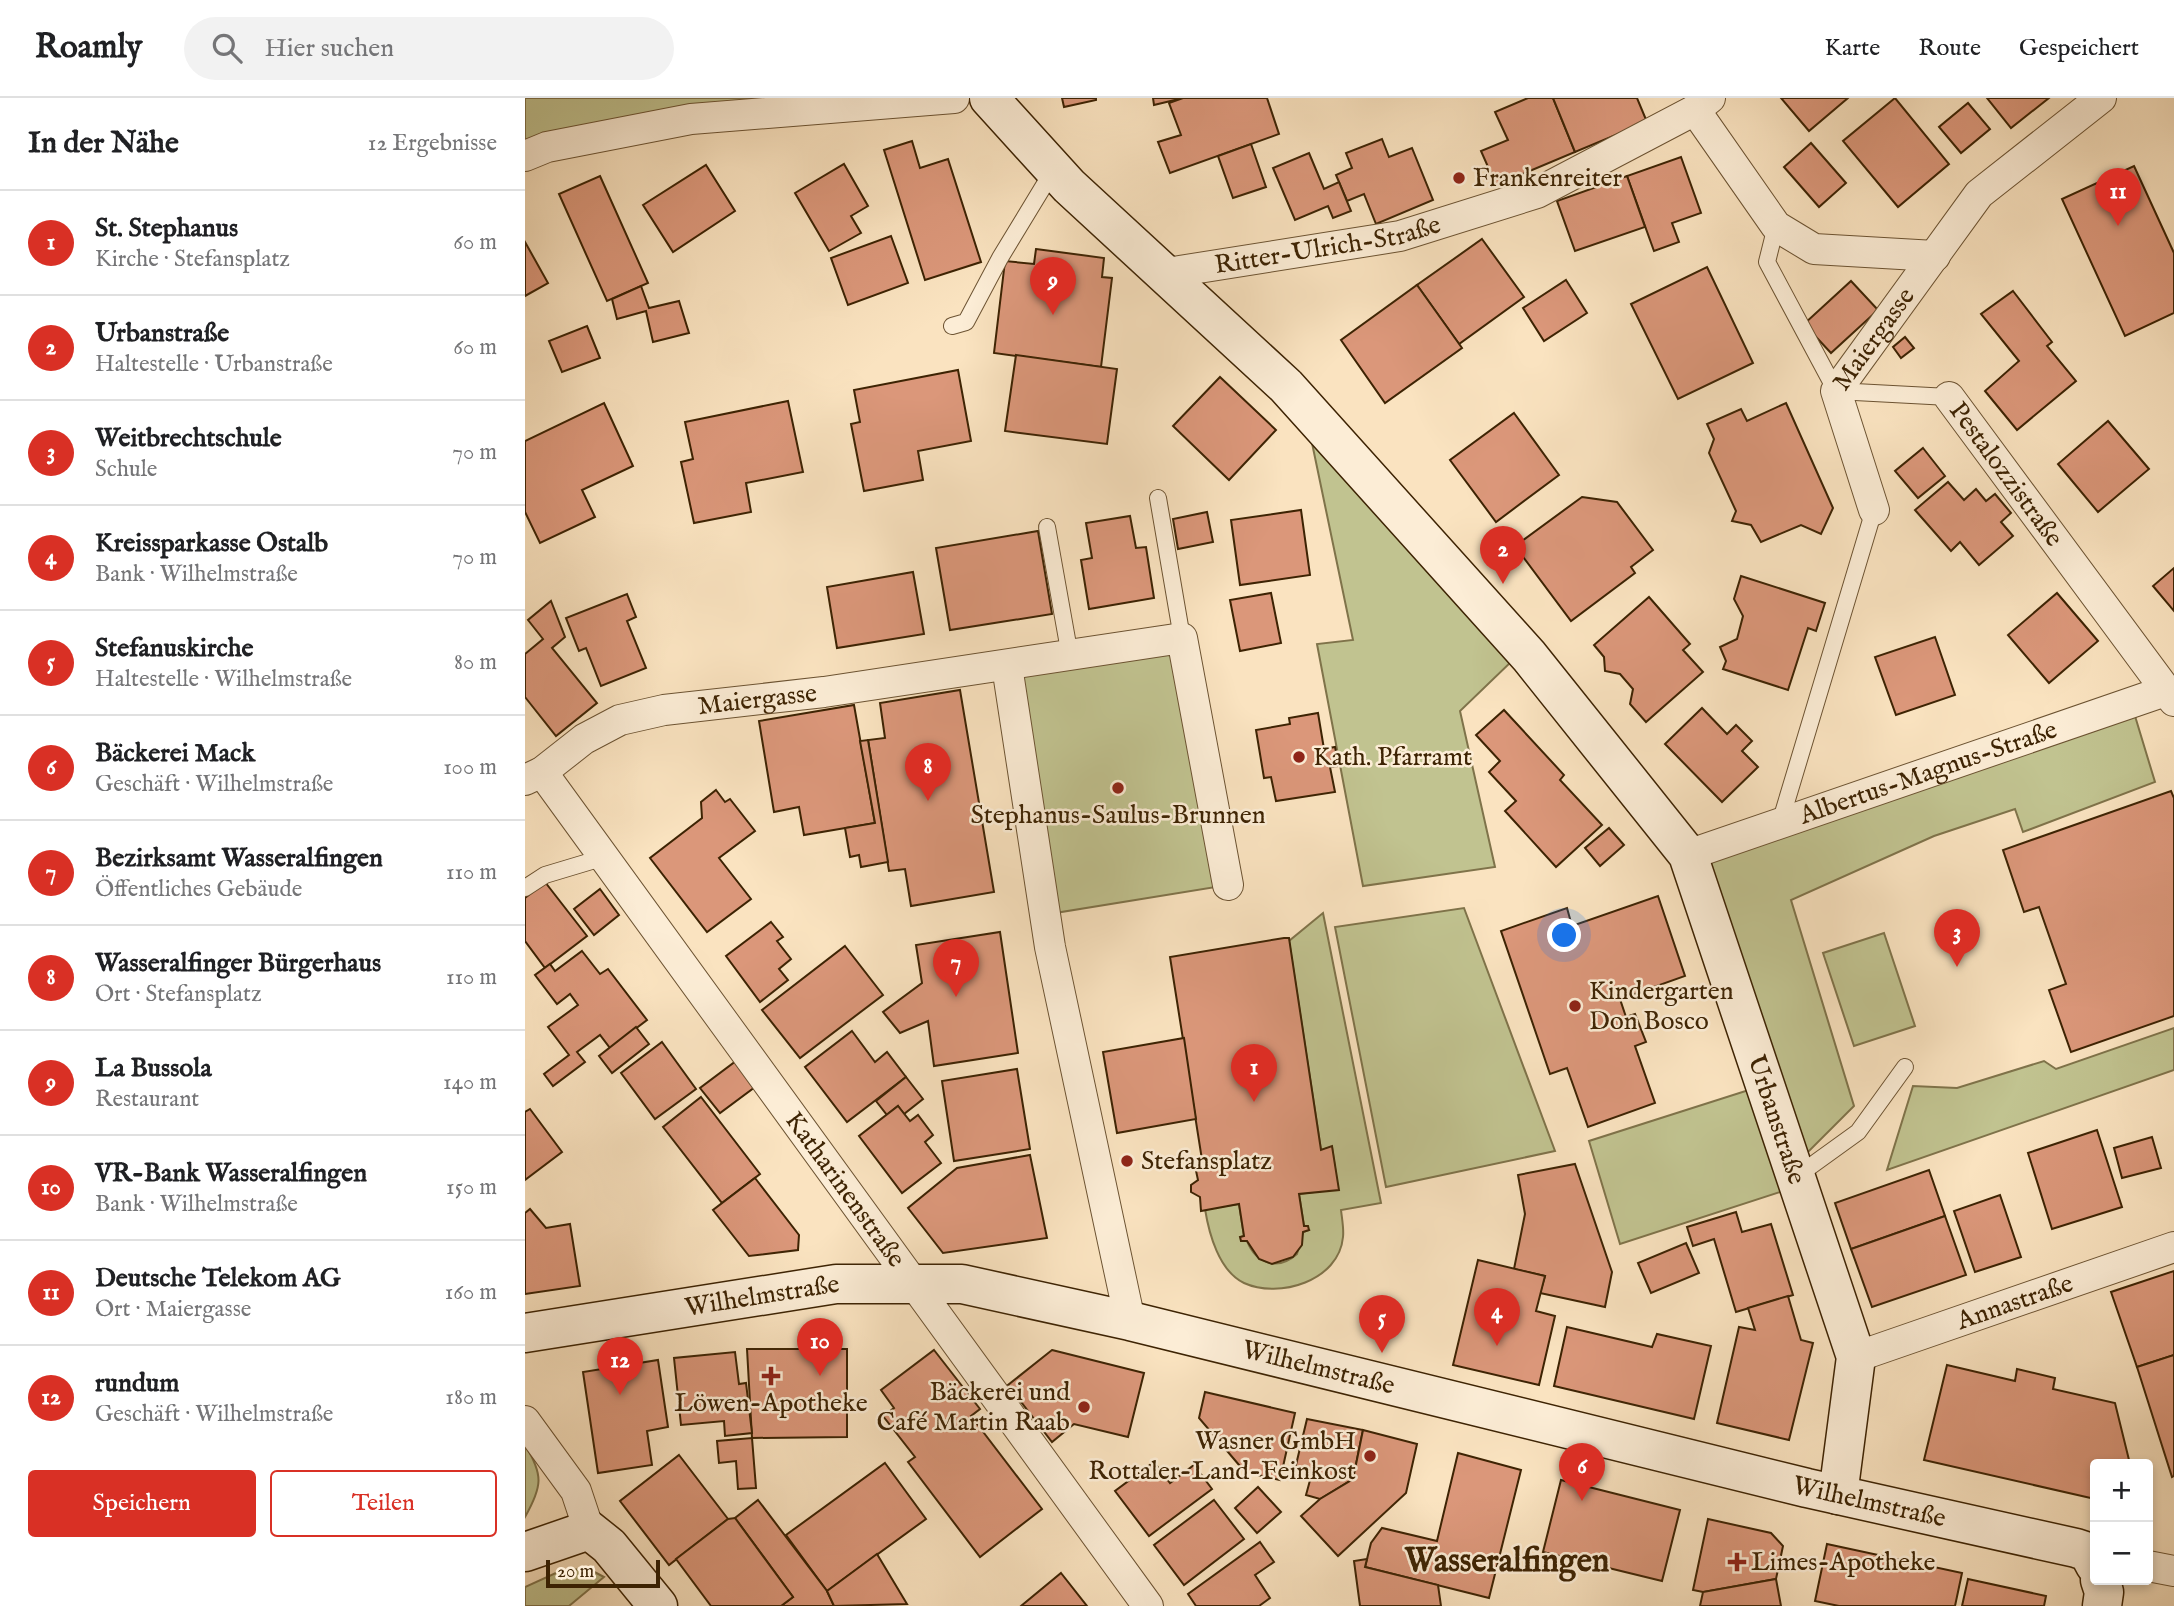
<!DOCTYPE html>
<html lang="de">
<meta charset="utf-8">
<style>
body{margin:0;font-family:"IM FELL English",serif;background:#f2f2f2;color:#202124}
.controls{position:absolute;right:21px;bottom:21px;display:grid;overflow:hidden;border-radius:7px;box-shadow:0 4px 10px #0003}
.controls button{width:63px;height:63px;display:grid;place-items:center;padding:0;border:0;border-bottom:2px solid #e0e0e0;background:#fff;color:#202124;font:35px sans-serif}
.scale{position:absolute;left:21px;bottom:18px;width:114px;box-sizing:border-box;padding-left:7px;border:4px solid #3d2303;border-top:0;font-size:19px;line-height:24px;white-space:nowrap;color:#3d2303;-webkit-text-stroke:5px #fcedd6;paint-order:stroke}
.you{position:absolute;left:1040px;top:838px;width:24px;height:24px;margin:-18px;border:5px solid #fff;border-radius:50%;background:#1a73e8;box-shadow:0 0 0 10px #1a73e833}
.badge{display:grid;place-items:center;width:46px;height:46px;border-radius:50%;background:#d93025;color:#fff;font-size:23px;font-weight:700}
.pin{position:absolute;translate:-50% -58px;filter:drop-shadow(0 2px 4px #0008)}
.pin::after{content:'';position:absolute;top:37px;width:24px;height:21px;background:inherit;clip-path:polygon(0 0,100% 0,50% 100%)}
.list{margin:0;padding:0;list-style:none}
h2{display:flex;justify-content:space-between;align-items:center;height:91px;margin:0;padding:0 28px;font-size:30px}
h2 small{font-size:23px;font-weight:400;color:#757577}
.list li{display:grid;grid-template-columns:46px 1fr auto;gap:21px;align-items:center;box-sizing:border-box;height:105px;padding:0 28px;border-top:2px solid #e0e0e0}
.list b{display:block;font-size:26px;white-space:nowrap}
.list p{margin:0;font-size:23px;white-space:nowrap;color:#757577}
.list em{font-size:23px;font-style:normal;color:#757577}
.actions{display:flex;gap:14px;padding:21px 28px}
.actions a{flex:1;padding:16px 0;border:2px solid #d93025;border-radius:7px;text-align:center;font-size:24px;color:#d93025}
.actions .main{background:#d93025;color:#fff}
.icon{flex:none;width:38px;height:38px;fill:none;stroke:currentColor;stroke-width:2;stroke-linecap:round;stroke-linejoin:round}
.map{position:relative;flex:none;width:1649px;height:1508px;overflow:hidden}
header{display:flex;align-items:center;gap:42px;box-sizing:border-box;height:98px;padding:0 35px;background:#fff;border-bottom:2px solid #e0e0e0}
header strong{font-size:33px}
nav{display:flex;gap:38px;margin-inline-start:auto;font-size:24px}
.search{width:490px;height:63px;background:#f2f2f2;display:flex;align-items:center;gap:18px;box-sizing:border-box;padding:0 24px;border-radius:38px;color:#757577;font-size:26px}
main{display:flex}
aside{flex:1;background:#fff}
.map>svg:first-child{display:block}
.green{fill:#c1c390;stroke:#7f734a;stroke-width:2}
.building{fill:#db977a;stroke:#3d2303;stroke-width:2}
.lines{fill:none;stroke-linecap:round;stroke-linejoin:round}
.lane-casing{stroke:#6c5332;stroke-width:18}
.street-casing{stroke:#6c5332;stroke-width:32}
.secondary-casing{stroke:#3d2303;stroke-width:41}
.lane{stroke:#fcedd6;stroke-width:16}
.street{stroke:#fcedd6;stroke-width:30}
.secondary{stroke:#fcedd6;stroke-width:38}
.poi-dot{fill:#8f2418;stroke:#fcedd6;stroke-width:2.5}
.labels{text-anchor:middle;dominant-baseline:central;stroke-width:5;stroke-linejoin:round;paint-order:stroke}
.poi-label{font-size:26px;fill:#3d2303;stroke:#fcedd6;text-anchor:start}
.street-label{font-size:26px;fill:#3d2303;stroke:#fcedd6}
.district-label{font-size:33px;font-weight:bold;fill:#3d2303;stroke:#fcedd6}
</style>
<header>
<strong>Roamly</strong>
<div class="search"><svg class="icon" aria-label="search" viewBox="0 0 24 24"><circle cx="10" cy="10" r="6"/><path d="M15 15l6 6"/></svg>Hier suchen</div>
<nav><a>Karte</a><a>Route</a><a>Gespeichert</a></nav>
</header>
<main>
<aside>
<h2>In der Nähe<small>12 Ergebnisse</small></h2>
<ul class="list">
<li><span class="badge">1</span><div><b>St. Stephanus</b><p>Kirche · Stefansplatz</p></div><em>60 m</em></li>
<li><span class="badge">2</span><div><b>Urbanstraße</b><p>Haltestelle · Urbanstraße</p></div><em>60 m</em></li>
<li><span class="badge">3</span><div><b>Weitbrechtschule</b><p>Schule</p></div><em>70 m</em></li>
<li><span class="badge">4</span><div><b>Kreissparkasse Ostalb</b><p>Bank · Wilhelmstraße</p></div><em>70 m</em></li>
<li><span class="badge">5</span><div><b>Stefanuskirche</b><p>Haltestelle · Wilhelmstraße</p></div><em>80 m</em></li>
<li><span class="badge">6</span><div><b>Bäckerei Mack</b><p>Geschäft · Wilhelmstraße</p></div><em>100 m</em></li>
<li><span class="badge">7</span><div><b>Bezirksamt Wasseralfingen</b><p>Öffentliches Gebäude</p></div><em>110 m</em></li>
<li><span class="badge">8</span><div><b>Wasseralfinger Bürgerhaus</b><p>Ort · Stefansplatz</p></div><em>110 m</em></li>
<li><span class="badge">9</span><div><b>La Bussola</b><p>Restaurant</p></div><em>140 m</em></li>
<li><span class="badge">10</span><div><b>VR-Bank Wasseralfingen</b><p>Bank · Wilhelmstraße</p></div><em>150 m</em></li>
<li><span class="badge">11</span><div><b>Deutsche Telekom AG</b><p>Ort · Maiergasse</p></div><em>160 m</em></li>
<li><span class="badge">12</span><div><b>rundum</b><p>Geschäft · Wilhelmstraße</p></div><em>180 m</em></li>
</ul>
<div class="actions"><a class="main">Speichern</a><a>Teilen</a></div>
</aside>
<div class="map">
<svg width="1649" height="1508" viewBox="0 0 1649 1508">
<rect width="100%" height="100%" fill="#fae3c0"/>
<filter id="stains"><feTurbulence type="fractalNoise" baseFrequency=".00286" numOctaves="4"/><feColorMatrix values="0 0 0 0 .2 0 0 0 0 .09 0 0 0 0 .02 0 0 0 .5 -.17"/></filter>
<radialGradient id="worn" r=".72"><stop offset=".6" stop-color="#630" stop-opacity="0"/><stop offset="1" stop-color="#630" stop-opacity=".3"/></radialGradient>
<g class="green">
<path d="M0 0H337L0 50Z"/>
<path d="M787 345 988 562 935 613 970 769 838 788 792 546 828 542Z"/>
<path d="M652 546 697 788 530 815 491 573Z"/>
<path d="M1610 618 1630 684 1498 734 1490 711 1409 738 1266 802 1329 1008 1280 1057 1179 765Z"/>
<path d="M939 810 1030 1053 861 1089 810 829Z"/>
<path d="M798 815 856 1105 816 1112C817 1121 819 1131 818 1139 814 1183 754 1201 719 1185 694 1173 684 1136 680 1111L714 1106 719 1138 716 1139V1143H722C731 1166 753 1173 772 1156L778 1134 784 1132 779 1128 774 1096 813 1091 807 1049 796 1052 764 843Z"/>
<path d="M1359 835 1390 928 1329 948 1298 855Z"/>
<path d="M1649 930V972L1362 1072 1388 988 1432 990 1519 963 1531 971Z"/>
<path d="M1230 990 1264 1091 1095 1146 1064 1043Z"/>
<path d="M0 1347C19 1377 17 1389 0 1419Z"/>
<path d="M62 1470 79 1479 44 1508H0V1489L33 1474Z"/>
</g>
<g class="building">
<path d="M537 0H571V2L539 9Z"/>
<path d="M628 0H658L629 7Z"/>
<path d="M658 0H742L754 36 645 75 633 44 656 37 644 5Z"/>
<path d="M1003 0H1028L1050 54 971 87 956 53 983 42 970 14Z"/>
<path d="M1028 0H1112L1122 24 1050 54Z"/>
<path d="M1256 0H1323L1284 33Z"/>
<path d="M1370 0 1424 66 1373 109 1318 43Z"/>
<path d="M1462 0H1524L1486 30Z"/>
<path d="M1443 5 1465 31 1436 55 1414 29Z"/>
<path d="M857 41 864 59 887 50 908 102 851 126 839 96 822 103 811 77 827 70 821 55Z"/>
<path d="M387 43 395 70 423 61 456 164 400 182 359 52Z"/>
<path d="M1286 45 1321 85 1294 109 1259 69Z"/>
<path d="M726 46 741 89 708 100 693 58Z"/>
<path d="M784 55 799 91 814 84 826 113 808 120 803 108 770 122 748 70Z"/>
<path d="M1156 59 1176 115 1147 125 1154 144 1129 153 1102 78Z"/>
<path d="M319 66 343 108 326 118 336 135 304 153 270 95Z"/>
<path d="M181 67 210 113 148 154 118 107Z"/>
<path d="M1609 68 1649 155V215L1600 238 1537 101Z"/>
<path d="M75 78 123 185 82 203 34 96Z"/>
<path d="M1102 78 1120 129 1050 153 1032 103Z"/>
<path d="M366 138 383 185 323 207 306 160Z"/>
<path d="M957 141 999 199 934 246 892 187Z"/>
<path d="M0 144 23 185 0 198Z"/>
<path d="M511 151 579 160 577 179 587 180 576 269 469 255 480 163 509 166Z"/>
<path d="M1182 169 1228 265 1153 301 1106 206Z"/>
<path d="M1041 182 1062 215 1019 243 998 210Z"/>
<path d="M1326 183 1353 212 1306 255 1279 226Z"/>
<path d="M892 187 937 250 860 305 816 242Z"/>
<path d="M116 188 124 210 154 203 164 235 128 244 121 213 92 221 87 201Z"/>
<path d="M1488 193 1527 244 1522 248 1551 283 1492 332 1460 293 1494 263 1456 216Z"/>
<path d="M62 228 75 260 37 274 24 243Z"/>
<path d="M1380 239 1389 250 1376 260 1368 249Z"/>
<path d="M491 257 592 271 582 346 480 333Z"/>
<path d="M433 272 446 343 393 353 398 382 339 393 326 326 335 324 329 292Z"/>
<path d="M695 279 751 332 704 382 648 328Z"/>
<path d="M263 303 278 374 221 385 226 414 169 425 156 364 168 361 160 324Z"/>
<path d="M79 305 108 368 57 392 70 419 15 445 0 414V343Z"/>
<path d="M1261 305 1308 410 1296 436 1276 427 1236 444 1226 427 1207 423 1211 413 1184 355 1189 341 1182 326 1216 311 1222 323Z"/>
<path d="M989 315 1034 377 971 424 925 362Z"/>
<path d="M1583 323 1624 371 1573 414 1533 366Z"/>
<path d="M1398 350 1420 378 1393 400 1370 373Z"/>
<path d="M1423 384 1439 402 1451 391 1461 403 1470 396 1486 415 1476 424 1488 438 1454 467 1435 444 1426 453 1390 412Z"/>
<path d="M1057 399 1092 404 1128 452 1106 469 1110 475 1046 523 990 448Z"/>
<path d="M776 412 785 477 715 487 706 422Z"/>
<path d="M682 414 688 444 653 451 648 421Z"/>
<path d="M605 418 611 450 621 449 629 500 564 511 556 462 567 460 561 425Z"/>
<path d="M513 433 527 516 425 532 411 450Z"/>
<path d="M1649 470V513L1628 488Z"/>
<path d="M388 474 399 536 312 550 302 489Z"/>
<path d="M1216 478 1300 505 1291 533 1283 530 1263 592 1198 571 1201 563 1195 549 1212 541 1218 518 1209 501Z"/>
<path d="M746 495 756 545 715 553 705 502Z"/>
<path d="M1532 495 1573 543 1524 585 1483 537Z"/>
<path d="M102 496 111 519 102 523 121 570 76 588 61 550 54 553 41 520Z"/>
<path d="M1124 499 1165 546 1158 552 1178 574 1121 624 1105 606 1108 591 1095 576 1080 573 1079 559 1069 547Z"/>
<path d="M26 503 40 539 27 550 72 605 31 638 0 599V556L18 541 3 522Z"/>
<path d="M1410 539 1430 597 1371 617 1350 559Z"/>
<path d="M435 592 469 794 386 808 380 771 364 773 343 642 360 640 355 605Z"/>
<path d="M329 607 350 725 279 737 274 709 249 714 234 623Z"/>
<path d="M1177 610 1202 636 1211 627 1227 643 1217 653 1233 669 1197 704 1140 646Z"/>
<path d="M979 612 1039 677 1035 682 1077 727 1031 769 980 713 991 703 964 674 975 663 951 637Z"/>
<path d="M793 615 799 651 810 649 814 668 805 669 810 694 751 703 746 679 739 680 731 632 765 626 764 620Z"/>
<path d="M343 642 363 764 336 769 334 757 325 759 320 730 350 725 335 643Z"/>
<path d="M191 692 200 704 205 701 230 733 194 760 226 801 182 834 125 760 177 720 176 704Z"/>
<path d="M1646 693 1649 700V918L1546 954 1524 892 1541 886 1514 809 1499 814 1478 752Z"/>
<path d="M1084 730 1099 747 1075 768 1060 750Z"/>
<path d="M20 784 62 838 20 870 0 843V800Z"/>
<path d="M75 791 94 817 69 837 49 811Z"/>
<path d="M1133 798 1160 878 1095 901 1101 919 1110 916 1121 944 1110 948 1130 1005 1063 1029 1042 970 1025 976 976 833 1042 810 1047 828Z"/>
<path d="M246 824 258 839 252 843 266 861 254 871 263 882 235 904 201 858Z"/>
<path d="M475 834 493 955 409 968 403 923 375 935 358 914 397 885 391 847Z"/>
<path d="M759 840H764L796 1052 807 1048 814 1092 774 1096 779 1128H783L784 1132 778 1134 777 1147 768 1159 747 1166 734 1161 722 1143H716L715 1139 719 1138 714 1106 676 1113 675 1099 666 1094V1087L673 1082 670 1068H678L645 859Z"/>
<path d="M320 848 358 897 275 960 237 912Z"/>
<path d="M57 853 75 876 83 871 122 922 85 950 75 937 52 954 60 964 28 988 19 976 44 957 23 929 53 907 45 896 32 906 10 877 25 866 30 873Z"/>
<path d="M111 929 124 946 87 975 74 958Z"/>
<path d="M327 933 350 964 362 954 381 979 322 1024 280 969Z"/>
<path d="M659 940 671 1021 592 1035 578 954Z"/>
<path d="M137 944 171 991 130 1021 96 975Z"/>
<path d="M211 963 230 989 195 1015 175 990Z"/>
<path d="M492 971 505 1051 429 1063 417 983Z"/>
<path d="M381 979 398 1001 379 1016 373 1008 362 1017 351 1003Z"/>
<path d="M176 999 235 1076 197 1105 138 1029Z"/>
<path d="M373 1008 385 1023 393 1017 408 1037 400 1044 416 1065 377 1095 334 1038Z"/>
<path d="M5 1011 37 1054 0 1082V1014Z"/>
<path d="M1572 1032 1597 1109 1527 1131 1503 1055Z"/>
<path d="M1627 1039 1636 1070 1597 1080 1589 1050Z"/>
<path d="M505 1057 522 1140 418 1155 383 1110 432 1070Z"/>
<path d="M1050 1066 1087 1174 1080 1209 1015 1195 1020 1178 989 1171 1000 1116 993 1077Z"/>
<path d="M1404 1072 1420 1118 1326 1151 1310 1105Z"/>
<path d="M230 1080 274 1137 273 1152 224 1158 188 1112Z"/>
<path d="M1475 1097 1496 1159 1450 1174 1429 1113Z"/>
<path d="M5 1111 21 1130 45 1126 55 1188 0 1196V1115Z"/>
<path d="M1211 1114 1217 1134 1246 1126 1268 1197 1211 1214 1189 1141 1168 1148 1162 1129Z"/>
<path d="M1420 1118 1441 1177 1347 1209 1326 1151Z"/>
<path d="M1161 1145 1174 1175 1126 1195 1113 1165Z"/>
<path d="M953 1162 1020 1178 1011 1213 1030 1218 1014 1287 928 1267Z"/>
<path d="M1649 1173V1257L1612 1269 1586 1194Z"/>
<path d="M1263 1198 1276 1242 1288 1245 1264 1342 1192 1325 1214 1229 1230 1232 1223 1210Z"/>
<path d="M1042 1229 1127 1249 1132 1236 1186 1248 1169 1321 1029 1288Z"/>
<path d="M222 1251H322V1339L227 1340Z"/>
<path d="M409 1252 455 1311 446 1318 517 1411 455 1459 383 1364 390 1359 358 1318 369 1310 356 1292Z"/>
<path d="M527 1252 619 1275 603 1339 549 1326 527 1344 483 1287Z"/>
<path d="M210 1254 214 1286 221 1285 227 1335 200 1338 199 1323 156 1327 149 1260Z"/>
<path d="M1649 1257V1378L1647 1379 1612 1269Z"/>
<path d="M133 1262 143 1329 122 1333 127 1367 73 1375 58 1274Z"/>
<path d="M1422 1267 1490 1283 1492 1271 1530 1280 1528 1291 1590 1305 1605 1366H1570V1401L1399 1362Z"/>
<path d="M680 1294 770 1315 755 1382 720 1374 674 1320Z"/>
<path d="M782 1321 838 1332 828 1381 795 1401 781 1397 787 1375 770 1371Z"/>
<path d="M838 1332 892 1346 881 1395 813 1458 776 1418 795 1401 828 1381Z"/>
<path d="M227 1340 231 1390 213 1391 211 1363 194 1365 192 1343Z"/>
<path d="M933 1355 996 1372 964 1500 840 1469 846 1445 857 1430 912 1443Z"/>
<path d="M154 1357 203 1421 144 1467 95 1403Z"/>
<path d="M629 1364 645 1385 669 1367 687 1391 624 1438 590 1393Z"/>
<path d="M360 1365 401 1421 302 1493 261 1437Z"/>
<path d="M1036 1382 1155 1412 1137 1483 1018 1454Z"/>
<path d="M733 1389 756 1414 732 1435 710 1410Z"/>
<path d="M233 1402 302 1493 309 1508H256L268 1499 210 1420Z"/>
<path d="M689 1402 719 1441 659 1487 629 1447Z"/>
<path d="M210 1420 268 1499 256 1508H186L151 1461 203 1421Z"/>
<path d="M1183 1421 1246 1435 1258 1448 1251 1481 1178 1494 1168 1492Z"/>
<path d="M735 1444 749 1464 730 1477 745 1500 734 1508H671L663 1496Z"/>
<path d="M1302 1446 1437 1475 1430 1508H1314L1290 1503Z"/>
<path d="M352 1456 382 1506 309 1508 302 1493Z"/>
<path d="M842 1461 840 1469 913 1487 916 1508H835L829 1463Z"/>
<path d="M536 1475 562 1508H496Z"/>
<path d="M1251 1481 1256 1508H1175L1178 1494Z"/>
<path d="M1443 1481 1521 1498 1519 1508H1437Z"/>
</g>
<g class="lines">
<g class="lane-casing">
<g id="lane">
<path d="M1251 128 1242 164 1311 293 1424 299"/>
<path d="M427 228 441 224 475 160 529 71"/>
<path d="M633 400 657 540"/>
<path d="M522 429 545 558"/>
<path d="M1255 725 1349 412"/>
<path d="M0 790 20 777 80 759"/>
<path d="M1272 1078 1333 1034 1380 969"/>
</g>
</g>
<g class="street-casing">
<g id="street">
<path d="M1170 12 1251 128 1289 151 1410 158"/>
<path d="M0 58 22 49 166 21 429 0"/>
<path id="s1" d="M642 175 875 138 1012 95 1170 12 1185 0"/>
<path id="s2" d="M1424 299 1649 603"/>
<path id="s3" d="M1349 412 1311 293 1454 96 1576 0"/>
<path d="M482 568 525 849 605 1223"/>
<path id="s4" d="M17 674 623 1508"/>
<path id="s5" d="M0 682 17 674 59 641 95 622 139 612 299 594 657 540 703 787"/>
<path id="s6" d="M1163 757 1643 592"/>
<path id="s7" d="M1331 1259 1649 1149"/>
<path d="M0 1323 51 1393 64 1432"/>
<path d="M1623 1468 1649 1473"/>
</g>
</g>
<g class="secondary-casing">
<g id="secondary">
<path id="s8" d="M464 0 544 88 761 288 1004 558 1163 757 1331 1259 1313 1397"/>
<path id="s9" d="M0 1235 311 1186H437L605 1223 1282 1390 1551 1450 1563 1454 1570 1467"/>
<path d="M0 1454 64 1432 84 1448 133 1508"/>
<path d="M1575 1482 1579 1494 1577 1508"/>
</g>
</g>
<use href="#lane" class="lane"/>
<use href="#street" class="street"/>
<use href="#secondary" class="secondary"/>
</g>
<g class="poi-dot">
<circle cx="934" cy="80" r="7"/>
<circle cx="774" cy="659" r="7"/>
<circle cx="593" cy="690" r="7"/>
<circle cx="1050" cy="908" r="7"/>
<circle cx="602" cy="1063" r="7"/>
<path d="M242.5 1267.5h7v7h7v7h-7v7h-7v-7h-7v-7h7z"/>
<circle cx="559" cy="1309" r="7"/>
<circle cx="845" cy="1358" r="7"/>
<path d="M1208.5 1453.5h7v7h7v7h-7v7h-7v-7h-7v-7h7z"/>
</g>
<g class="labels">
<g class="poi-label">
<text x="948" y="80">Frankenreiter</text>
<text x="788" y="659">Kath. Pfarramt</text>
<text x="593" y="717" text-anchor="middle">Stephanus-Saulus-Brunnen</text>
<text x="1064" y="893">Kindergarten<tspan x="1064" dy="30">Don Bosco</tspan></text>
<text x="616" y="1063">Stefansplatz</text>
<text x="545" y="1294" text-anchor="end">Bäckerei und<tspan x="545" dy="30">Café Martin Raab</tspan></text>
<text x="246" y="1305" text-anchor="middle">Löwen-Apotheke</text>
<text x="831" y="1343" text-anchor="end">Wasner GmbH<tspan x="831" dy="30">Rottaler-Land-Feinkost</tspan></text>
<text x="1226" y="1464">Limes-Apotheke</text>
</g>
<g class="street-label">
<text stroke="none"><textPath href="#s1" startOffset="163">Ritter-Ulrich-Straße</textPath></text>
<text stroke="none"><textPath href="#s3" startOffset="189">Maiergasse</textPath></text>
<text stroke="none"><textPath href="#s2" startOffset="96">Pestalozzistraße</textPath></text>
<text stroke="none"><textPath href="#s5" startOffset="252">Maiergasse</textPath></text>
<text stroke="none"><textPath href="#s6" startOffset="254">Albertus-Magnus-Straße</textPath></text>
<text stroke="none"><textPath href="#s8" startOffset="1311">Urbanstraße</textPath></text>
<text stroke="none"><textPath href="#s4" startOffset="516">Katharinenstraße</textPath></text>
<text stroke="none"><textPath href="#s9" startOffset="240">Wilhelmstraße</textPath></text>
<text stroke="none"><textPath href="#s7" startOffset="168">Annastraße</textPath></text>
<text stroke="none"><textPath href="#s9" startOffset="807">Wilhelmstraße</textPath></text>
<text stroke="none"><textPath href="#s9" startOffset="1374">Wilhelmstraße</textPath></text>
</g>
<g class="district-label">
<text x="982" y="1464">Wasseralfingen</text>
</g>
</g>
<rect width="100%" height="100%" filter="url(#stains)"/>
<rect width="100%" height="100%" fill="url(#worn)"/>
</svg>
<div class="controls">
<button>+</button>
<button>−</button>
</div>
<div class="scale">20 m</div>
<div class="you"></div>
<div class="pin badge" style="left:729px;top:1004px">1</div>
<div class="pin badge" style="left:978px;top:486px">2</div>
<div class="pin badge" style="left:1432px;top:869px">3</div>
<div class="pin badge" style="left:972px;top:1248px">4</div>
<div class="pin badge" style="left:857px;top:1255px">5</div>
<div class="pin badge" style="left:1057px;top:1403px">6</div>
<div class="pin badge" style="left:431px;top:899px">7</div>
<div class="pin badge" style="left:403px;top:703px">8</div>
<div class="pin badge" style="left:528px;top:217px">9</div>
<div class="pin badge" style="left:295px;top:1278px">10</div>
<div class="pin badge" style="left:1593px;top:128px">11</div>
<div class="pin badge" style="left:95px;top:1297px">12</div>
</div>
</main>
